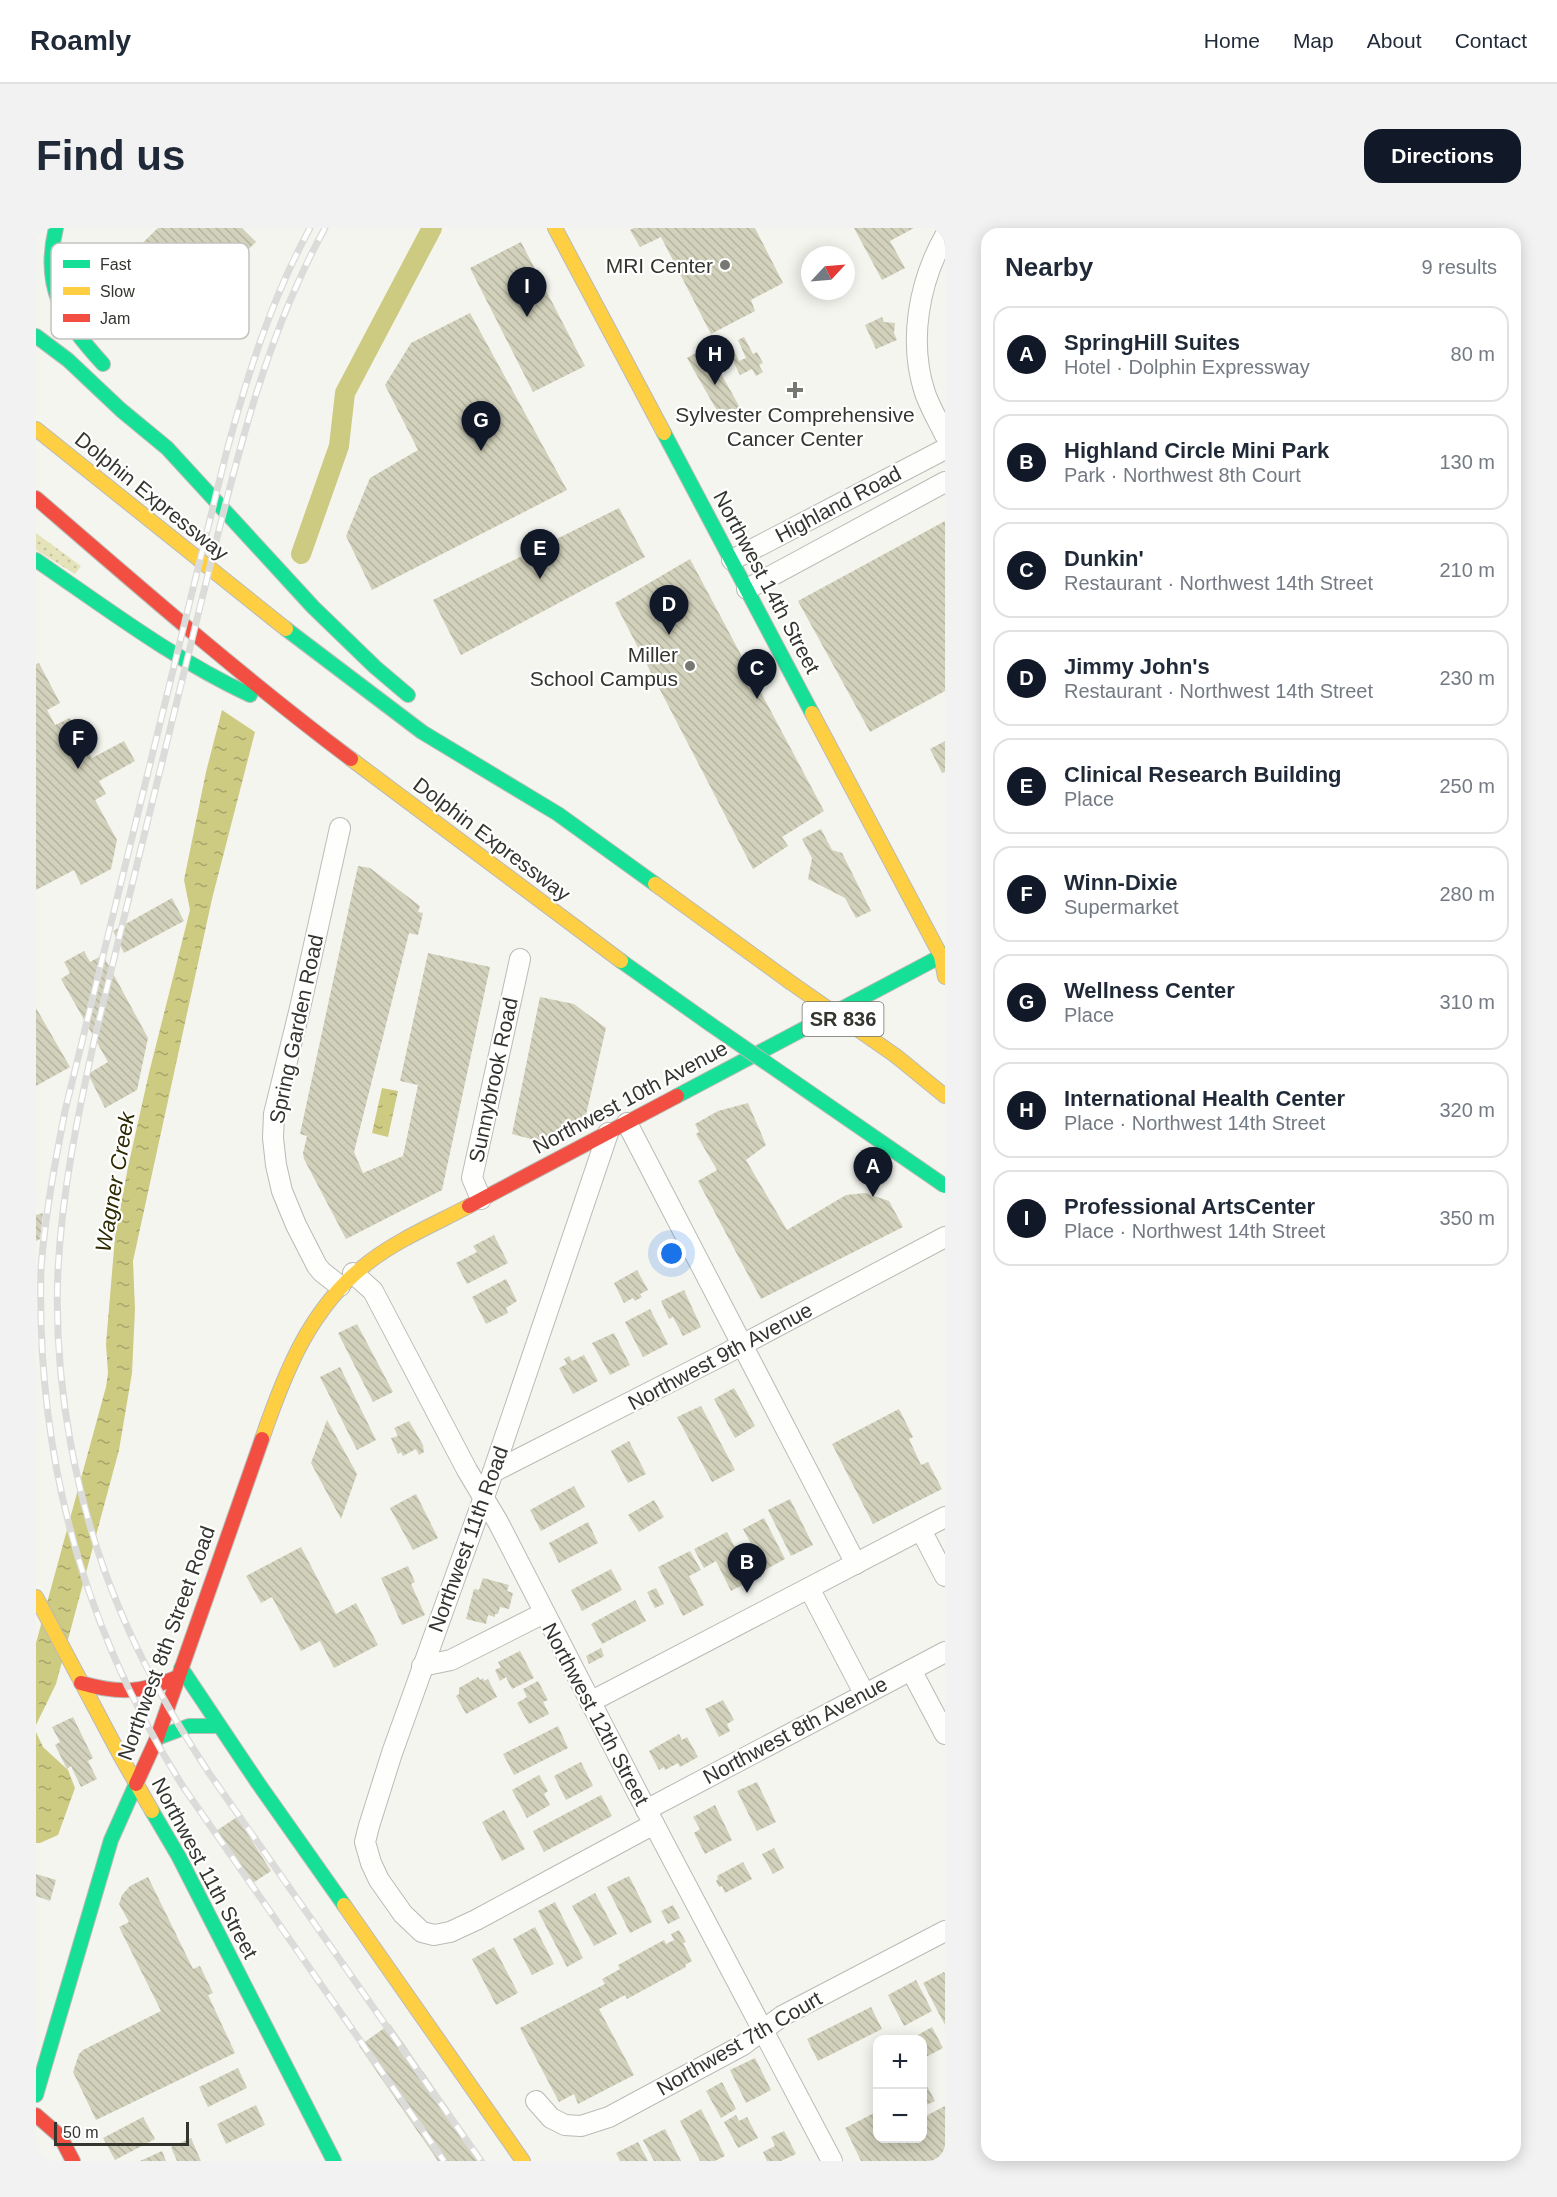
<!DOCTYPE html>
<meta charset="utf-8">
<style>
body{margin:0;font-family:Helvetica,sans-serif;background:#f2f2f3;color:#1f2937}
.controls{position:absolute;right:18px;bottom:18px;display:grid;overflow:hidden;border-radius:12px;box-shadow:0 3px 15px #0003}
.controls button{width:54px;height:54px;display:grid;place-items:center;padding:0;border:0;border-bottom:2px solid #e0e1e3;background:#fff;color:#1f2937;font:30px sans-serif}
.compass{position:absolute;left:765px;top:18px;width:54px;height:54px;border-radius:50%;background:#fff;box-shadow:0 3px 15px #0003;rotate:64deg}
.scale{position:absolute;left:18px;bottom:15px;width:135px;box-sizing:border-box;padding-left:6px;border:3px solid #353530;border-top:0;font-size:16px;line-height:21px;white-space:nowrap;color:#353530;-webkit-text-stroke:4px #fff;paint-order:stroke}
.you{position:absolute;left:636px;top:1026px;width:21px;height:21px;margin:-15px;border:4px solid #fff;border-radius:50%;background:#1a73e8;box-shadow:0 0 0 9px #1a73e833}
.badge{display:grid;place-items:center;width:39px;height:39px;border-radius:50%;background:#111827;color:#fff;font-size:20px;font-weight:700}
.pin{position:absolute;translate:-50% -50px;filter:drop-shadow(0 2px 3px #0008)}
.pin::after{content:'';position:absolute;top:32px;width:21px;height:18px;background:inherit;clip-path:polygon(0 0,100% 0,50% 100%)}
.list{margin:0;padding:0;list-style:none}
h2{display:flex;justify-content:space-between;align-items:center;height:78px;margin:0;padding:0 24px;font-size:26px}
h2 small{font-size:20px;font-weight:400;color:#747a83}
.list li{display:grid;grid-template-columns:39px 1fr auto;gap:18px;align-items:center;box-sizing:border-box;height:96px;margin:0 12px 12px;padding:0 12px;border:2px solid #e0e1e3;border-radius:18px}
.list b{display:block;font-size:22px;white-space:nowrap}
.list p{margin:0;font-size:20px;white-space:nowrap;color:#747a83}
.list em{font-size:20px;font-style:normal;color:#747a83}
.map{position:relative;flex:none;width:909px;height:1933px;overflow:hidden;border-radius:18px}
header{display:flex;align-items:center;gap:36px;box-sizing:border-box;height:84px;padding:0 30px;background:#fff;border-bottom:2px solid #e0e1e3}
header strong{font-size:28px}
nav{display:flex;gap:33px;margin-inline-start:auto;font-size:21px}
.intro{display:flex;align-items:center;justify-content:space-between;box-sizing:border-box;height:144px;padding:0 36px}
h1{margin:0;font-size:42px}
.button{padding:15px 27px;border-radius:18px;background:#111827;color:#fff;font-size:21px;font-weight:700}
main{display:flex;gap:36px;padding:0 36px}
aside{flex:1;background:#fff;border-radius:18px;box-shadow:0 3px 15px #0003}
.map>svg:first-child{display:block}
.grass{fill:url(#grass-dots)}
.water{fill:url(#water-ripples)}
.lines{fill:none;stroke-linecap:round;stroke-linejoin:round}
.canal{stroke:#cdca82;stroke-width:20}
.building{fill:url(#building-back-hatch)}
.street-casing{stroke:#babab6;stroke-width:22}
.fast-casing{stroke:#babab6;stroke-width:16}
.slow-casing{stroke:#babab6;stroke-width:16}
.jam-casing{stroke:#babab6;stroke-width:16}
.street{stroke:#fefefd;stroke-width:20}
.fast{stroke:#16e098;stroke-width:14}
.slow{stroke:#ffcf43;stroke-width:14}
.jam{stroke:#f24e42;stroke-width:14}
.rail-casing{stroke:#dbdbd9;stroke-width:7}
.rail{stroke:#fff;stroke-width:4.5;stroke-dasharray:14;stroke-linecap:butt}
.fast-bridge-casing{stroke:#babab6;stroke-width:16;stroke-linecap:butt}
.slow-bridge-casing{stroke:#babab6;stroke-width:16;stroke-linecap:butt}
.fast-bridge{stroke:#16e098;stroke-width:14}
.slow-bridge{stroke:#ffcf43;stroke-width:14}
.poi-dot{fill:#787873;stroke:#fff;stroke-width:2}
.labels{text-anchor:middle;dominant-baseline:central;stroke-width:4.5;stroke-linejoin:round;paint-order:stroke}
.shield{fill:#fff;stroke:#72726e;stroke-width:1.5}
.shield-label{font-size:20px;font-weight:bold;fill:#353530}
.poi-label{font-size:21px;fill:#353530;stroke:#fff;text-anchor:end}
.street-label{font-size:21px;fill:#353530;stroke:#fff}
.water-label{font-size:22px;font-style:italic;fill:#2d2a00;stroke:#fff}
.key{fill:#fff;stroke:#c2c2c1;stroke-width:1.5}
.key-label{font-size:16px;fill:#353530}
</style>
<header>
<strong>Roamly</strong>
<nav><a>Home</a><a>Map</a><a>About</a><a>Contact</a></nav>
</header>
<div class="intro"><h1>Find us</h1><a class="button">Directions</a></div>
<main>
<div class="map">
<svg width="909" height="1933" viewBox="0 0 909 1933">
<defs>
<pattern id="grass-dots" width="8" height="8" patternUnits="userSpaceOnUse" patternTransform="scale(1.5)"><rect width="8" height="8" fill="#e4e3ba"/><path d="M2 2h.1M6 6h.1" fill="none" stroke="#c4c3a0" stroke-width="1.8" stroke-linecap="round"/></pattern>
<pattern id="water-ripples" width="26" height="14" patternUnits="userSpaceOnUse" patternTransform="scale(1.5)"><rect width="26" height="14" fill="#cdca82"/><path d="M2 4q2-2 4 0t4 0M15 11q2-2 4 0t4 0" fill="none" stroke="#a7a56b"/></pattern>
<pattern id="building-back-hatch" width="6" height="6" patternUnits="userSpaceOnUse" patternTransform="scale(1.5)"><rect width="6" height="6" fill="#d2d1bb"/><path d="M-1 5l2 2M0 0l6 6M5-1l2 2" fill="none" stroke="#b5b4a1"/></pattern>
</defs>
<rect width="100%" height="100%" fill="#f5f5ef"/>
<path class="grass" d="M0 305 45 338 39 346 0 322Z"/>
<g class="water">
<path d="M186 482 219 504 176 671 97 1033 99 1081 96 1145 83 1222 20 1456 0 1497V1415L70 1159 72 1145 70 1116 79 1009 92 939 113 845 154 682 148 652 170 544Z"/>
<path d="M346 860 362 863 352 909 336 905Z"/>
<path d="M0 1504 7 1519 32 1542 39 1560 22 1607 4 1615H0Z"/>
</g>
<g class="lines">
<path class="canal" d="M265 326 303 218 309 165 396 0"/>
</g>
<g class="building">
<path d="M122 0H206L220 14 144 87 108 50 105 54 86 35Z"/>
<path d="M598 0H719L747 55 715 72 719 83 675 106 625 9 604 19 594 2Z"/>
<path d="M818 0H878L854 13 869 40 846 52Z"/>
<path d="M485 14 549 138 497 164 434 40Z"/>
<path d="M434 85 531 262 336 362 310 308 334 250 382 222 349 157 375 115Z"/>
<path d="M846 89 848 94 859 95 858 105 861 112 840 121 829 97Z"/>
<path d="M708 109 717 126 721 124 727 135 723 137 727 144 720 148 716 141 704 147 691 121 696 119 703 133 710 130 702 112Z"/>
<path d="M670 119 707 185 688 195 651 130Z"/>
<path d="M583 280 609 329 425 427 397 372Z"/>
<path d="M909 293V463L834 504 762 373Z"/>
<path d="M654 331 788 583 746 609 752 618 717 641 579 375Z"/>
<path d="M3 435 24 475 11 482 19 497 34 490 56 530 88 513 99 533 63 553 70 566 59 572 81 612 75 641 45 657 38 642 0 662V436Z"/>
<path d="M909 513V544L906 545 894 521Z"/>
<path d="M785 601 796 622 806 625 835 683 820 690 809 670 772 651 776 630 766 611Z"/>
<path d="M322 638 334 640 384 678 382 684 387 685 382 707 373 705 318 924 327 945 367 928 382 857 364 853 392 725 454 739 406 962 310 1011 268 931 267 925 271 908 264 906Z"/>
<path d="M136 670 148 693 88 725 77 703Z"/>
<path d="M48 723 54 734 67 727 112 810 101 862 69 880 52 846 72 834 25 751 34 745 28 734Z"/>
<path d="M504 769 538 776 570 800 549 891 506 914 476 906Z"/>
<path d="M0 780 34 839 0 858Z"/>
<path d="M712 875 730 917 710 932 751 1002 810 967 829 965 853 973 867 999 725 1071 662 953 681 942 660 906 663 904 659 896 682 883Z"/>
<path d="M7 985 4 1011 0 1013V987Z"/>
<path d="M458 1007 472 1035 431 1056 420 1035 441 1024 437 1018Z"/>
<path d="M601 1042 612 1062 604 1066 606 1069 599 1073 597 1070 588 1075 578 1055Z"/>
<path d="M470 1051 481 1073 470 1080 472 1085 450 1096 436 1069Z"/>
<path d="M648 1062 665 1099 647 1108 637 1089 633 1091 625 1073Z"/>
<path d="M614 1081 632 1116 607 1129 589 1094Z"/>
<path d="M321 1096 357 1164 337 1174 302 1105Z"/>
<path d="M578 1105 594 1137 574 1147 556 1115Z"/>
<path d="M548 1127 562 1153 537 1166 523 1140 531 1136 528 1131 533 1128 536 1133Z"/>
<path d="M304 1139 340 1212 321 1222 284 1149Z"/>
<path d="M698 1160 719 1198 699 1210 678 1171Z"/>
<path d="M665 1178 699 1242 676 1254 641 1189Z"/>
<path d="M863 1181 877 1209 873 1211 885 1237 892 1234 906 1261 837 1296 796 1216Z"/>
<path d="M291 1192 321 1246 305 1291 275 1235Z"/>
<path d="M373 1193 387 1217 388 1224 383 1227 380 1221 367 1228 365 1224 362 1226 355 1210 362 1208 358 1200Z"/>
<path d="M593 1213 610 1246 592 1255 575 1223Z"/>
<path d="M538 1258 549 1279 505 1303 494 1282Z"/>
<path d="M380 1266 402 1310 377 1322 354 1280Z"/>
<path d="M754 1271 777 1317 755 1328 732 1282Z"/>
<path d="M618 1272 628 1289 603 1304 592 1287Z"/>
<path d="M728 1290 749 1331 729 1342 707 1301Z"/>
<path d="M552 1294 562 1315 523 1335 513 1315Z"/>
<path d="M691 1304 716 1352 695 1363 680 1333 668 1340 658 1321Z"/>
<path d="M265 1319 300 1386 320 1375 342 1417 298 1440 284 1413 265 1423 236 1369 225 1375 210 1348Z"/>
<path d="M654 1323 665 1342 653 1348 668 1377 647 1388 622 1339Z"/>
<path d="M372 1338 379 1354 375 1356 389 1387 366 1397 345 1350Z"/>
<path d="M575 1341 586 1362 546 1383 535 1362Z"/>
<path d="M447 1350 473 1357 471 1363 477 1365 473 1381 464 1379 462 1386H459V1389L452 1387 450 1396 430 1391 438 1361 443 1362Z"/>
<path d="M620 1360 628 1376 619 1380 611 1364Z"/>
<path d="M599 1372 610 1393 566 1416 555 1396Z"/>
<path d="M565 1420 568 1428 553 1436 550 1428Z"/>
<path d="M484 1423 498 1450 476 1461 470 1449 464 1453 459 1442 465 1439 462 1434Z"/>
<path d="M442 1449 444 1452 447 1450 448 1453 452 1451 461 1469 430 1486 420 1468 423 1466V1460Z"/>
<path d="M502 1453 512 1472 507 1474 513 1486 493 1496 481 1475 491 1469 487 1461Z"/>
<path d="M687 1472 698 1492 691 1496 694 1503 683 1509 669 1481Z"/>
<path d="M37 1489 57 1530 52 1533 61 1551 45 1559 35 1538 31 1541 19 1517 24 1514 16 1499Z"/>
<path d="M522 1498 532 1520 478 1547 467 1526Z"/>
<path d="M643 1506 646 1512 651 1509 662 1529 644 1539 642 1535 629 1542 628 1539 623 1542 613 1523Z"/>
<path d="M545 1534 557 1558 530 1572 518 1548Z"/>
<path d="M503 1547 512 1563 508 1566 514 1577 491 1590 476 1562Z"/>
<path d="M721 1554 740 1594 721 1603 701 1563Z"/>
<path d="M565 1567 576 1588 508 1624 497 1603Z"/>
<path d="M679 1577 696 1612 669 1626 658 1605 664 1601 657 1589Z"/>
<path d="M468 1582 489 1621 466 1633 446 1594Z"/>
<path d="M201 1589 235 1643 214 1657 180 1603Z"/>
<path d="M738 1620 748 1640 737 1646 726 1626Z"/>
<path d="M707 1634 716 1651 689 1665 686 1658 683 1659 680 1653 682 1651 681 1648Z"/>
<path d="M0 1646 20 1652 14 1673 0 1668Z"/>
<path d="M593 1648 616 1694 594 1705 571 1659Z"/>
<path d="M112 1649 157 1741 164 1738 177 1765 172 1767 199 1825 60 1892 37 1844 43 1826 47 1822 125 1783 83 1699 93 1694 83 1676 86 1667 94 1658Z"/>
<path d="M559 1665 581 1706 558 1718 536 1678Z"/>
<path d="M519 1674 547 1730 531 1739 502 1683Z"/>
<path d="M637 1677 644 1690 632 1696 625 1683Z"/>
<path d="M499 1699 518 1736 496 1747 477 1711Z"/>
<path d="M643 1702 650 1714 647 1715 656 1733 649 1737 650 1739 591 1771 589 1767 563 1781 598 1847 542 1876 538 1866 523 1874 484 1800 569 1756 566 1751 584 1741 582 1737 628 1712 630 1716 638 1712 635 1706Z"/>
<path d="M458 1719 482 1765 460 1777 436 1731Z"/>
<path d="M908 1744 909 1746V1797L887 1755Z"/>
<path d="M880 1752 896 1783 868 1798 852 1767Z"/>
<path d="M835 1779 846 1801 782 1833 771 1811Z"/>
<path d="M354 1796 449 1933H402L323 1818Z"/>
<path d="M896 1799 907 1820 886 1831V1812H873Z"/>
<path d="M719 1830 735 1862 710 1875 694 1842Z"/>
<path d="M202 1840 211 1860 172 1879 163 1859Z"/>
<path d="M686 1854 700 1881 685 1890 670 1863Z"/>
<path d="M891 1858 899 1873 886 1879V1861Z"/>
<path d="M220 1877 229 1897 190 1916 181 1896Z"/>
<path d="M909 1878V1933H825L809 1900 842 1883V1910H886V1890Z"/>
<path d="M665 1881 689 1928 679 1933H664L644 1893Z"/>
<path d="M700 1887 703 1893 711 1889 722 1910 702 1920 688 1894Z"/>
<path d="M107 1889 119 1911 79 1932 67 1910Z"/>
<path d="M629 1901 645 1933H618L607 1912Z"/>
<path d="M748 1903 760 1926 745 1933H731L727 1924 739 1918 735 1909Z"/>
<path d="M155 1910 165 1933H141L135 1919Z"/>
<path d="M602 1914 612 1933H584L580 1925Z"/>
<path d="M126 1923 130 1933H104Z"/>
</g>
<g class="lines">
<g class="street-casing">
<g id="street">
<path d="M909 8C883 54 872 113 889 165 894 179 902 193 909 207"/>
<path d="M696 332 909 221"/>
<path d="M711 361 909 254"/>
<path d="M591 895 820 1336"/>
<path d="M572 905 457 1244 356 1525 333 1598 329 1614 335 1635 343 1652 367 1686 386 1704 398 1707 414 1704 440 1692 618 1596"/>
<path d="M445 971 436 950 484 731"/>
<path d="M317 1045 337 1063 431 1242 462 1294 601 1564 796 1933"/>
<path d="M304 1058 286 1044 281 1038 260 997 246 963 240 937 237 910 238 886 264 780 304 600"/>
<path d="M457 1244 687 1127 909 1009"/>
<path d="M885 1302 909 1348"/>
<path d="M773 1360 828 1465"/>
<path d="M386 1438 415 1432 508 1385"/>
<path d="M875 1442 909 1506"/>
<path d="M554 1474 909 1289"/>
<path d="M610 1582 909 1424"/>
<path d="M500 1873 515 1890 529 1897 545 1898 573 1889 707 1817 746 1788 909 1703"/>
</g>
</g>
<g class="fast-casing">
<g id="fast">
<path d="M20 0C5 60 28 93 67 136"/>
<path d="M0 108 32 132 85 182 131 220 277 379 339 439 372 467"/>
<path d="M628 205 776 485"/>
<path d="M0 332C70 380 137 431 214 467"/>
<path d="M250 401 386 504 522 586 619 656"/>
<path d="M585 733 674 796"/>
<path d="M641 868 909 726"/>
<path d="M145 1440 222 1555 308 1677"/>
<path d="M121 1510 153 1498H183"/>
<path d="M116 1583 143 1629 298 1933"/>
<path d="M0 1867 75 1612 100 1556"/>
</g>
</g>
<g class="slow-casing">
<g id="slow">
<path d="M519 0 628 205"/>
<path d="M0 201 250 401"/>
<path d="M776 485 905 728 909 749"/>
<path d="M315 531 585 733"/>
<path d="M619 656 754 754"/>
<path d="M860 828 909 868"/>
<path d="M226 1211C249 1144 274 1079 333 1034 363 1011 399 996 433 978"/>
<path d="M0 1369 85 1529 116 1583"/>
<path d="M308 1677 487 1933"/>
</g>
</g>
<g class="jam-casing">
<g id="jam">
<path d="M0 270C103 359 206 449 315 531"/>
<path d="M433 978 641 868"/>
<path d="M45 1455C83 1466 105 1465 142 1449"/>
<path d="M100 1556 121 1510 226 1211"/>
<path d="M0 1887 24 1908 37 1933"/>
</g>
</g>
<use href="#street" class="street"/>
<use href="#fast" class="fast"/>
<use href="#slow" class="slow"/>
<use href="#jam" class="jam"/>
<g class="rail-casing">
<g id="rail">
<path d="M274 0C235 72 211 148 190 226L29 883C19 935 9 987 5 1040 0 1228 48 1403 148 1560L408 1933"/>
<path d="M289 0C223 120 195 255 162 387 128 527 93 668 59 809 42 886 26 963 22 1042 17 1154 40 1279 84 1382 108 1440 139 1493 173 1545L445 1933"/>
</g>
</g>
<use href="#rail" class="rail"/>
<g class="fast-bridge-casing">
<path id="fast-bridge" d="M674 796 909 958"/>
</g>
<g class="slow-bridge-casing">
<path id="slow-bridge" d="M754 754 860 828"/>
</g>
<use href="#fast-bridge" class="fast-bridge"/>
<use href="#slow-bridge" class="slow-bridge"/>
</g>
<g class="poi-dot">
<circle cx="689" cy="37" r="6"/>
<path d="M756 153h6v6h6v6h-6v6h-6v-6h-6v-6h6z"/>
<circle cx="654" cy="438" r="6"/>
</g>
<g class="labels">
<rect class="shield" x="766.5" y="774" width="81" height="34" rx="4.5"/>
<g class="shield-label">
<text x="807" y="791">SR 836</text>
</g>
<g class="poi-label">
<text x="677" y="37">MRI Center</text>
<text x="759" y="186" text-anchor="middle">Sylvester Comprehensive<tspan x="759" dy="24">Cancer Center</tspan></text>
<text x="642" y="426">Miller<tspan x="642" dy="24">School Campus</tspan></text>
</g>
<g class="street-label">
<text transform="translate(116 268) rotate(39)">Dolphin Expressway</text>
<text transform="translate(802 276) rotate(-28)">Highland Road</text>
<text transform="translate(731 354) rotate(62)">Northwest 14th Street</text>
<text transform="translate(456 611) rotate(37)">Dolphin Expressway</text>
<text transform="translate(260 801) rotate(-78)">Spring Garden Road</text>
<text transform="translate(457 852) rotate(-78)">Sunnybrook Road</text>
<text transform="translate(594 869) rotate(-28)">Northwest 10th Avenue</text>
<text transform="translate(684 1128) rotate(-28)">Northwest 9th Avenue</text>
<text transform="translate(432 1311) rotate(-70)">Northwest 11th Road</text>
<text transform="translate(130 1415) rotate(-70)">Northwest 8th Street Road</text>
<text transform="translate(560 1486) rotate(62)">Northwest 12th Street</text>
<text transform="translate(759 1502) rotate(-28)">Northwest 8th Avenue</text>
<text transform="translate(169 1640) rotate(62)">Northwest 11th Street</text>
<text transform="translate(703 1815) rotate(-30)">Northwest 7th Court</text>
</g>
<g class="water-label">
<text transform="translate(79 954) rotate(-80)">Wagner Creek</text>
</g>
</g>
<rect x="15" y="15" width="198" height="96" rx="9" class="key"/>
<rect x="27" y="32" width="27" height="8" fill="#16e098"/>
<rect x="27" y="59" width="27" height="8" fill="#ffcf43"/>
<rect x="27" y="86" width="27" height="8" fill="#f24e42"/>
<g class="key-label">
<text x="64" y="42">Fast</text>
<text x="64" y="69">Slow</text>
<text x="64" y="96">Jam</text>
</g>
</svg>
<div class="controls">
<button>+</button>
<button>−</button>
</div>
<svg class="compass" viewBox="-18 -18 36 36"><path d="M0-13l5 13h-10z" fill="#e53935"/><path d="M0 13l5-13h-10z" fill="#747a83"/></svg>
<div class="scale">50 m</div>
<div class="you"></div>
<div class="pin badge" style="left:837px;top:969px">A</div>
<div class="pin badge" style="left:711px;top:1365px">B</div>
<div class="pin badge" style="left:721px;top:471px">C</div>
<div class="pin badge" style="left:633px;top:407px">D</div>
<div class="pin badge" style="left:504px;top:351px">E</div>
<div class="pin badge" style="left:42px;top:541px">F</div>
<div class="pin badge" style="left:445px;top:223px">G</div>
<div class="pin badge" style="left:679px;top:157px">H</div>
<div class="pin badge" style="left:491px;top:89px">I</div>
</div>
<aside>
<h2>Nearby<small>9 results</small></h2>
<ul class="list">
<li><span class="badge">A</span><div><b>SpringHill Suites</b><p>Hotel · Dolphin Expressway</p></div><em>80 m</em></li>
<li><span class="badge">B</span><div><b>Highland Circle Mini Park</b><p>Park · Northwest 8th Court</p></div><em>130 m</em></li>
<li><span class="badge">C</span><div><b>Dunkin'</b><p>Restaurant · Northwest 14th Street</p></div><em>210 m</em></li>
<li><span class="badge">D</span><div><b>Jimmy John's</b><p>Restaurant · Northwest 14th Street</p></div><em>230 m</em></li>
<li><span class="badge">E</span><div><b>Clinical Research Building</b><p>Place</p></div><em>250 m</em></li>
<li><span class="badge">F</span><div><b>Winn-Dixie</b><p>Supermarket</p></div><em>280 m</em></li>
<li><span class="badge">G</span><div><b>Wellness Center</b><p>Place</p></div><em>310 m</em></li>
<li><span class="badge">H</span><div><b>International Health Center</b><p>Place · Northwest 14th Street</p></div><em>320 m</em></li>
<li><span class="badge">I</span><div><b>Professional ArtsCenter</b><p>Place · Northwest 14th Street</p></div><em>350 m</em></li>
</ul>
</aside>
</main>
